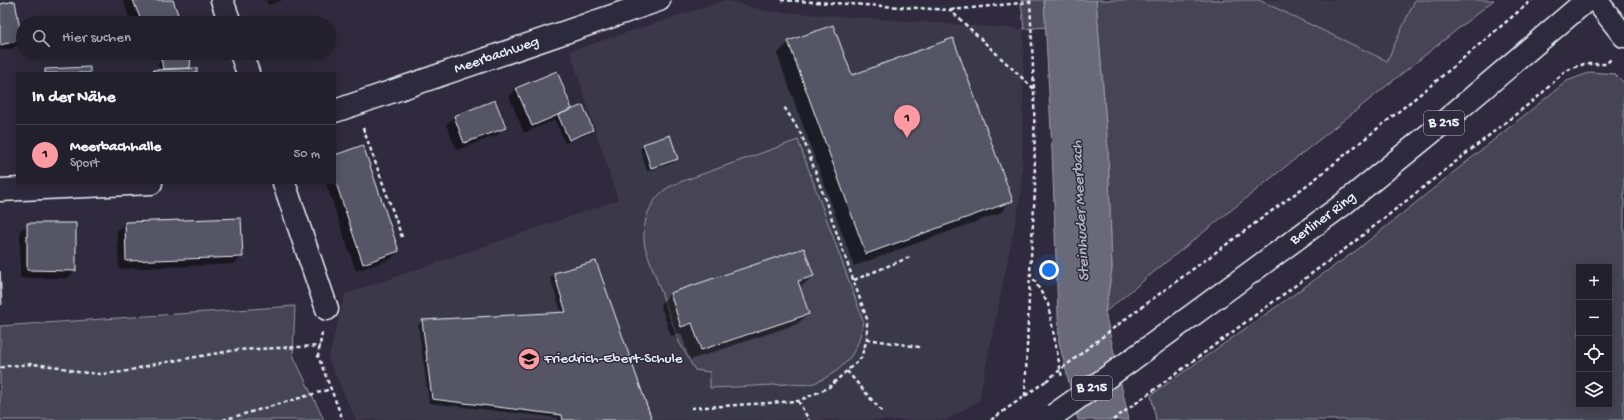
<!DOCTYPE html>
<html lang="de">
<meta charset="utf-8">
<style>
body{margin:0;font-family:"Gochi Hand",sans-serif;background:#2f2d3a;color:#f1f3f6}
.controls{position:absolute;right:12px;bottom:12px;display:grid;overflow:hidden;border-radius:0px;box-shadow:0 2px 10px #0003}
.controls button{width:36px;height:36px;display:grid;place-items:center;padding:0;border:0;border-bottom:1px solid #403e4a;background:#23202e;color:#f1f3f6;font:20px sans-serif}
.you{position:absolute;left:1049px;top:270px;width:14px;height:14px;margin:-10px;border:3px solid #fff;border-radius:50%;background:#1a73e8;box-shadow:0 0 0 6px #1a73e833}
.badge{display:grid;place-items:center;width:26px;height:26px;border-radius:50%;background:#ff9aa2;color:#111;font-size:13px;font-weight:700}
.pin{position:absolute;translate:-50% -33px;filter:drop-shadow(0 1px 2px #0008)}
.pin::after{content:'';position:absolute;top:21px;width:14px;height:12px;background:inherit;clip-path:polygon(0 0,100% 0,50% 100%)}
.list{margin:0;padding:0;list-style:none}
h2{display:flex;justify-content:space-between;align-items:center;height:52px;margin:0;padding:0 16px;font-size:17px}
h2 small{font-size:13px;font-weight:400;color:#a3a3aa}
.list li{display:grid;grid-template-columns:26px 1fr auto;gap:12px;align-items:center;box-sizing:border-box;height:60px;padding:0 16px;border-top:1px solid #403e4a}
.list b{display:block;font-size:15px;white-space:nowrap}
.list p{margin:0;font-size:13px;white-space:nowrap;color:#a3a3aa}
.list em{font-size:13px;font-style:normal;color:#a3a3aa}
.icon{flex:none;width:22px;height:22px;fill:none;stroke:currentColor;stroke-width:2;stroke-linecap:round;stroke-linejoin:round}
.map{position:relative;flex:none;width:1624px;height:420px;overflow:hidden}
.search{position:absolute;background:#23202e;box-shadow:0 2px 10px #0003;left:16px;top:16px;width:320px;height:44px;display:flex;align-items:center;gap:10px;box-sizing:border-box;padding:0 14px;border-radius:22px;color:#a3a3aa;font-size:15px}
.panel{position:absolute;background:#23202e;box-shadow:0 2px 10px #0003;left:16px;top:72px;width:320px;height:112px;border-radius:0px}
.map>svg:first-child{display:block}
.built{fill:#3b3749}
.green{fill:#464455;stroke:#979aa6;fill-rule:evenodd}
.water{fill:#696978;stroke:#9c9fab}
.shadow{fill:#0007}
.building{fill:#575565;stroke:#e8f1f8}
.lines{fill:none;stroke-linecap:round;stroke-linejoin:round}
.minor-casing{stroke:#e8f1f8;stroke-width:25}
.primary-casing{stroke:#e8f1f8;stroke-width:25}
.path{stroke:#e8f1f8;stroke-width:2.5;stroke-dasharray:4 3;stroke-linecap:butt}
.minor{stroke:#2f2a3d;stroke-width:22}
.primary{stroke:#2f2a3d;stroke-width:22}
.primary-bridge-casing{stroke:#e8f1f8;stroke-width:25;stroke-linecap:butt}
.path-bridge{stroke:#e8f1f8;stroke-width:2.5;stroke-dasharray:4 3;stroke-linecap:butt}
.primary-bridge{stroke:#2f2a3d;stroke-width:22}
.labels{text-anchor:middle;dominant-baseline:central;stroke-width:3;stroke-linejoin:round;paint-order:stroke}
.shield{fill:#2f2a3d;stroke:#b0b5c0;stroke-width:1}
.shield-label{font-size:14px;font-weight:bold;fill:#e8f1f8}
.street-label{font-size:15px;fill:#e8f1f8;stroke:#2f2a3d}
.poi-label{font-size:15px;fill:#e8f1f8;stroke:#2f2a3d;text-anchor:start}
.water-label{font-size:16px;font-style:italic;fill:#afb4be;stroke:#2f2a3d}
</style>
<div class="map">
<svg width="1624" height="420" viewBox="0 0 1624 420">
<rect width="100%" height="100%" fill="#2f2a3d"/>
<filter id="ink" filterUnits="userSpaceOnUse"><feTurbulence type="fractalNoise" baseFrequency=".025" numOctaves="2"/><feDisplacementMap in="SourceGraphic" scale="8" xChannelSelector="R" yChannelSelector="G"/><feConvolveMatrix kernelMatrix="1 2 1 2 8 2 1 2 1" color-interpolation-filters="sRGB"/></filter>
<g filter="url(#ink)">
<g class="built">
<path d="M726 0 767 11 1024 29 1022 190 979 401 947 420H356L328 359 345 294 618 200 570 51Z"/>
<path d="M1259 0H1415L1387 61Z"/>
</g>
<g class="green">
<path d="M1021 0H1044L1046 27 1024 29Z"/>
<path d="M1096 0H1259L1387 61 1415 0H1494L1160 267 1105 312 1112 269 1108 150Z"/>
<path d="M1591 72 1615 74 1624 83V420H1156L1151 395 1357 250 1567 81ZM1579 267H1609V405H1579Z"/>
<path d="M798 140 863 320C860 352 844 371 814 383 806 386 795 384 787 384 761 386 736 387 710 388V372L695 370 679 342 645 247C641 227 648 201 666 189 670 186 675 184 680 182Z"/>
<path d="M295 306 293 355 324 420H0V326Z"/>
</g>
<path class="water" d="M1044 0H1096L1108 150 1112 269 1105 312 1129 420H1078L1059 342 1052 149Z"/>
<g class="shadow">
<path d="M123 0H171L180 23H131Z"/>
<path d="M266 0H283L268 5Z"/>
<path d="M0 5 21 40 14 48 0 50Z"/>
<path d="M789 42 851 77 1012 200 1000 213 854 266 777 54Z"/>
<path d="M162 59 189 68 188 69 196 73H151L154 71 159 70 158 63Z"/>
<path d="M556 72 572 111 592 130 588 134 565 143 555 120 524 133 509 96 517 88Z"/>
<path d="M495 101 505 127 497 135 457 150 446 125 454 117Z"/>
<path d="M644 145 676 159 673 163 647 171 640 149Z"/>
<path d="M335 156 398 251 391 259 356 271 326 183H335Z"/>
<path d="M240 219 242 257 234 264 119 269 117 231 125 223Z"/>
<path d="M28 224 75 271 67 278H20V231Z"/>
<path d="M804 249 813 276 802 286 799 287 808 314 797 324 690 360 681 333 671 336 660 304 670 294Z"/>
<path d="M596 262 651 420H558V418L429 403 418 325 422 321 562 314 550 278 554 274Z"/>
</g>
<g class="building">
<path d="M133 0H173L181 23H142Z"/>
<path d="M15 1 22 40 0 45V4Z"/>
<path d="M833 25 852 75 953 38 1013 201 866 254 788 41Z"/>
<path d="M191 56 190 68 163 69 161 58Z"/>
<path d="M90 67V73H45V69Z"/>
<path d="M197 68V73H154L153 70Z"/>
<path d="M557 71 572 109 532 126 516 88Z"/>
<path d="M495 100 506 128 464 143 454 116Z"/>
<path d="M583 105 593 130 569 140 558 115Z"/>
<path d="M670 135 678 159 651 168 643 144Z"/>
<path d="M363 145 399 251 363 264 335 180V155Z"/>
<path d="M241 218 243 257 126 261 125 222Z"/>
<path d="M27 223H76V271L27 270Z"/>
<path d="M804 248 814 276 798 281 809 314 701 350 692 323 681 327 670 293Z"/>
<path d="M596 261 652 420H563L562 415 432 399 422 320 566 312 554 273Z"/>
<path d="M0 271 2 304 0 305Z"/>
</g>
<g class="lines">
<g class="minor-casing">
<g id="minor">
<path d="M222 0 230 23"/>
<path d="M1596 0 1624 36"/>
<path d="M241 53 248 73"/>
<path id="s1" d="M335 111 659 0"/>
<path d="M284 183 327 309"/>
<path d="M0 190 151 183"/>
</g>
</g>
<g class="primary-casing">
<g id="primary">
<path id="s2" d="M1130 361 1341 206 1432 132 1587 0"/>
</g>
</g>
<g class="path">
<path d="M781 0 950 10 1034 89"/>
<path d="M951 10 1030 2"/>
<path d="M363 128 402 237"/>
<path d="M1030 273 1048 304 1062 378"/>
<path d="M854 280 910 257"/>
<path d="M1124 320 1315 179 1435 82 1532 0"/>
<path d="M322 333 318 356 343 420"/>
<path d="M867 339 919 347"/>
<path d="M0 368 7 366 33 364 59 367 78 372 101 374 123 372 155 364 236 350 320 346"/>
<path d="M847 371 883 413"/>
<path d="M1025 396 1030 273 1035 190 1034 90 1030 0"/>
<path d="M798 401 809 420"/>
<path d="M691 408 798 401 828 388 861 358 867 339V319L809 154 801 134 783 105"/>
<path d="M223 420 331 389"/>
<path d="M991 420 1046 381"/>
<path d="M1113 420 1349 246 1539 96 1565 71 1584 64H1606L1612 58"/>
</g>
<use href="#minor" class="minor"/>
<use href="#primary" class="primary"/>
<g class="primary-bridge-casing">
<path id="primary-bridge" d="M1054 415 1130 361"/>
</g>
<path class="path-bridge" d="M1046 381 1124 320"/>
<use href="#primary-bridge" class="primary-bridge"/>
</g>
</g>
<defs>
<g id="school-disc" transform="scale(1.15)"><circle r="9.5" fill="#ff9aa2" stroke="#2f2a3d"/><path d="M0-5L7-2L0 1L-7-2ZM-4 1L0 2.5L4 1V4Q0 6-4 4Z" fill="#111"/></g>
</defs>
<g fill-rule="evenodd">
<use href="#school-disc" x="529" y="359"/>
</g>
<g class="labels">
<g class="shield">
<rect x="1424" y="111" width="40" height="24" rx="3"/>
<rect x="1072" y="376" width="40" height="24" rx="3"/>
</g>
<g class="shield-label">
<text x="1444" y="123">B 215</text>
<text x="1092" y="388">B 215</text>
</g>
<g class="street-label">
<text stroke="none"><textPath href="#s1" startOffset="171">Meerbachweg</textPath></text>
<text stroke="none"><textPath href="#s2" startOffset="240">Berliner Ring</textPath></text>
</g>
<g class="poi-label">
<text x="544" y="359">Friedrich-Ebert-Schule</text>
</g>
<g class="water-label">
<text transform="translate(1082 211) rotate(-93)">Steinhuder Meerbach</text>
</g>
</g>
</svg>
<div class="controls">
<button>+</button>
<button>−</button>
<button><svg class="icon" aria-label="locate" viewBox="0 0 24 24"><circle cx="12" cy="12" r="6"/><path d="M12 2v4M12 18v4M2 12h4M18 12h4"/></svg></button>
<button><svg class="icon" aria-label="layers" viewBox="0 0 24 24"><path d="M12 4l9 5-9 5-9-5zM3 14l9 5 9-5"/></svg></button>
</div>
<div class="you"></div>
<div class="pin badge" style="left:907px;top:138px">1</div>
<div class="search"><svg class="icon" aria-label="search" viewBox="0 0 24 24"><circle cx="10" cy="10" r="6"/><path d="M15 15l6 6"/></svg>Hier suchen</div>
<section class="panel">
<h2>In der Nähe<small></small></h2>
<ul class="list">
<li><span class="badge">1</span><div><b>Meerbachhalle</b><p>Sport</p></div><em>50 m</em></li>
</ul>
</section>
</div>
